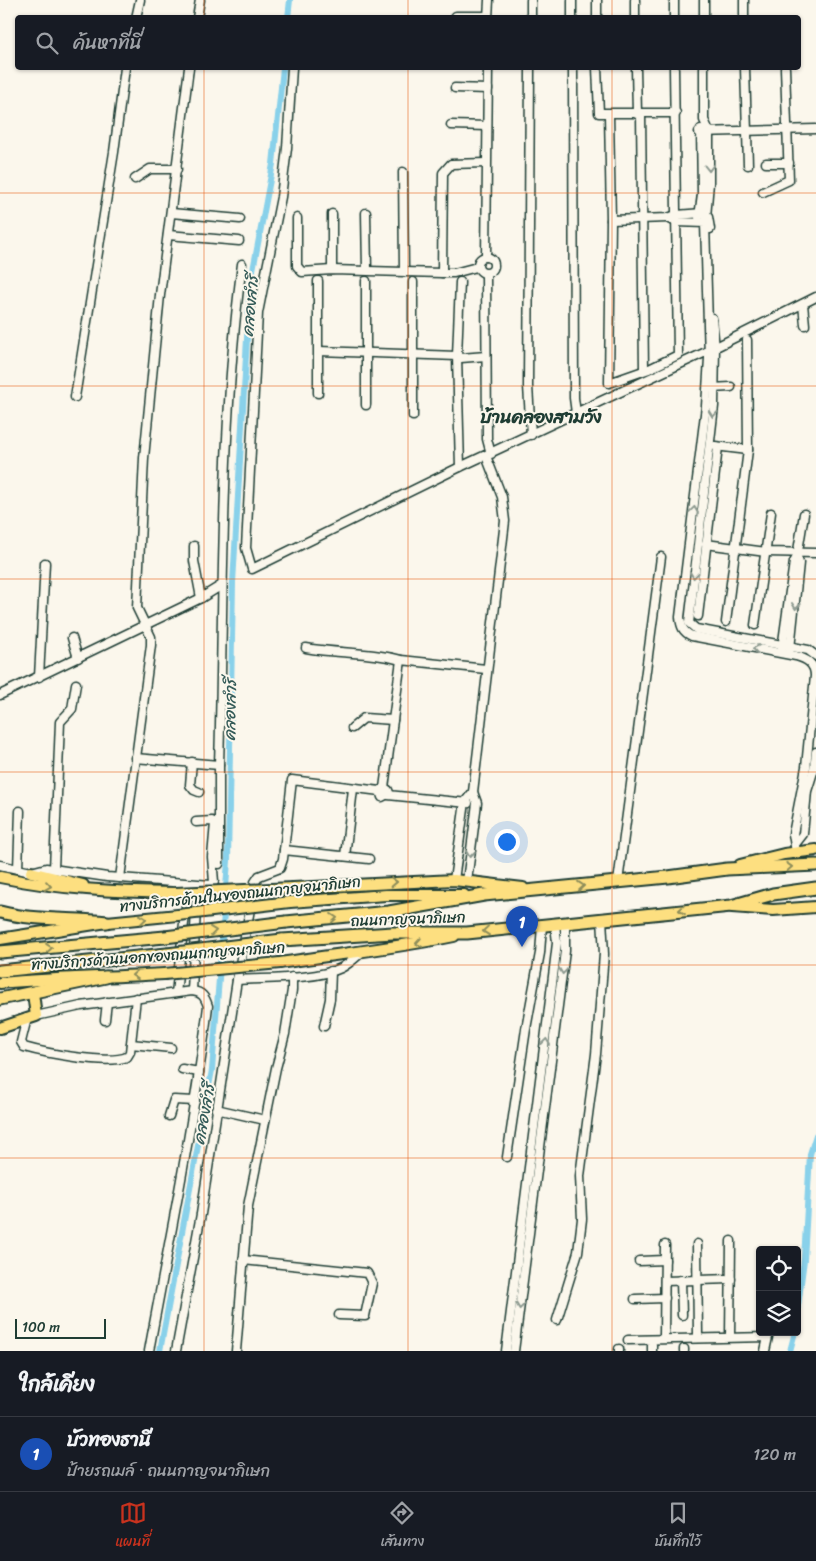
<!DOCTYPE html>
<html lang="th">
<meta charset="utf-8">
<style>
body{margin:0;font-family:Sriracha,"Playpen Sans Thai",sans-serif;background:#242831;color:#f1f3f6}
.controls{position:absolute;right:15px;bottom:15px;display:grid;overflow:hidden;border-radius:5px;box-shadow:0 1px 4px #0004}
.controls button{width:45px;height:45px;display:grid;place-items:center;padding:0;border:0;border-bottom:1px solid #363941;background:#171b24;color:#f1f3f6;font:25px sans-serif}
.scale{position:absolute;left:15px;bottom:12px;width:91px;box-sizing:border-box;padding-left:5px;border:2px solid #1f3d34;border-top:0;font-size:14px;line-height:18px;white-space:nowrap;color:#1f3d34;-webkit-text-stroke:4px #fbf7ec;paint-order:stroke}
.you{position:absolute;left:506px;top:841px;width:18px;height:18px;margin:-12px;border:4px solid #fff;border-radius:50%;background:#1a73e8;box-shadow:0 0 0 8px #1a73e833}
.badge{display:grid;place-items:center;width:32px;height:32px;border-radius:50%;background:#c8321e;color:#fff;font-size:16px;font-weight:700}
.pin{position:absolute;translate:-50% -41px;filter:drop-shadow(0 1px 2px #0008)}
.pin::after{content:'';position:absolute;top:26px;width:18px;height:15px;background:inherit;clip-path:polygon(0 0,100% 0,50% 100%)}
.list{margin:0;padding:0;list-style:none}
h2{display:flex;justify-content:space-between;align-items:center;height:65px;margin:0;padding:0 20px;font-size:21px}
h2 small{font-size:16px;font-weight:400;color:#9ea1a6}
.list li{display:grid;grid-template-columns:32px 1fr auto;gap:15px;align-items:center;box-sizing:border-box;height:75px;padding:0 20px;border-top:1px solid #363941}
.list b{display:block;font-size:19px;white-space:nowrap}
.list p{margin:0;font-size:16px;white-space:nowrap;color:#9ea1a6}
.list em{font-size:16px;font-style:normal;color:#9ea1a6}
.icon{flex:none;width:28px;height:28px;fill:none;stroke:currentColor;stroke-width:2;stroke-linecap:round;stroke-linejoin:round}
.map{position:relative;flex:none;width:816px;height:1351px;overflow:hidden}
.search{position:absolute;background:#171b24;box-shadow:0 1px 4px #0004;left:15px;right:15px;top:15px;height:55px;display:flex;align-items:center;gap:12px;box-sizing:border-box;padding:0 18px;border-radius:5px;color:#9ea1a6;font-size:19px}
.sheet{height:140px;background:#171b24}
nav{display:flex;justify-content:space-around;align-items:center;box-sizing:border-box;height:70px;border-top:1px solid #363941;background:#171b24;font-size:14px;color:#9ea1a6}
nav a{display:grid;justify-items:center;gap:2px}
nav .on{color:#c8321e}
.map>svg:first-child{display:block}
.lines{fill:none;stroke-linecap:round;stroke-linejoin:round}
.canal{stroke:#89d1ea;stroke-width:6}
.minor-casing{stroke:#1f3d34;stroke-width:11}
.major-casing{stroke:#1f3d34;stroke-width:14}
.highway-casing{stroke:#1f3d34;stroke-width:15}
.minor{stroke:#fbf7ec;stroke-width:8}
.major{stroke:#fddf80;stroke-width:10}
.highway{stroke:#fddf80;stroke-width:11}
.major-bridge-casing{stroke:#1f3d34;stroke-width:14;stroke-linecap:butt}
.highway-bridge-casing{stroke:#1f3d34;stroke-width:15;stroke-linecap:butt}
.major-bridge{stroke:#fddf80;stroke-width:10}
.highway-bridge{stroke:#fddf80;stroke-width:11}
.oneway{stroke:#8d9a90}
.oneway2{stroke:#8e8e5a}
.grid{fill:none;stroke:#e8590c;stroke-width:1;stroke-opacity:0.55}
.labels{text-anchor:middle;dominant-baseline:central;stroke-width:4;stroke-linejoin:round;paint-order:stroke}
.street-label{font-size:15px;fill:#1f3d34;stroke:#fbf7ec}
.water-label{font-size:16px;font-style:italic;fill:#345b58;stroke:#fbf7ec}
.quarter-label{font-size:18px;font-weight:bold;fill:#1f3d34;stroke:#fbf7ec}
</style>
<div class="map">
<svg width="816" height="1351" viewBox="0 0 816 1351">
<rect width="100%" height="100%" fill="#fbf7ec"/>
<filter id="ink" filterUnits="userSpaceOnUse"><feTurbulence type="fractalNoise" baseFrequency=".02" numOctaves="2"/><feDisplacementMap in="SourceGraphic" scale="10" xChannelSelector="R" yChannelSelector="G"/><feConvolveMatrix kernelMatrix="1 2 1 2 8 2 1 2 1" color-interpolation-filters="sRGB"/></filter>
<g filter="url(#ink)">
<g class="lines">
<g class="canal">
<path d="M288 18 290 0"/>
<path d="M797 1313 804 1260 810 1154 816 1135"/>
<path d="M160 1351 212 1070 228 861 233 583 250 286 273 164 283 68"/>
<path d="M790 1351 795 1332"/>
</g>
<g class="minor-casing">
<g id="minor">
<path d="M572 0V18"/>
<path d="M597 0V18"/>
<path d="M635 0V18"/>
<path d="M744 0V18"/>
<path d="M456 16H488"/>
<path d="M136 18 140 0"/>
<path d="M197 18 200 0"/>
<path d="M488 18 489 0"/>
<path d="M531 18V0"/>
<path d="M674 18V0"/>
<path d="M704 18V0"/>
<path d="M292 68 287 148 281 197 258 313 246 548 252 569 460 467 708 351 816 297"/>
<path d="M530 68 528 386 531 435"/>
<path d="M573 68 574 398 576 413"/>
<path d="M597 68 599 113H676"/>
<path d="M636 68 637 114"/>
<path d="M704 68V120L709 131V183L706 217"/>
<path d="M745 68 748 165"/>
<path d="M455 88 488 89"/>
<path d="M609 114 611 220 609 383 649 369 678 355 674 68"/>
<path d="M641 114 644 370"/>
<path d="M451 125 487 126"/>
<path d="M699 132 816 129"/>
<path d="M766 163H789"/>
<path d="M403 172 404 271"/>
<path d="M135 179 150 169H177"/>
<path d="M763 192 789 180 785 68"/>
<path d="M171 213 240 219"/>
<path d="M366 213 367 270"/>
<path d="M332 214V270"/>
<path d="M699 217 702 194 701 129"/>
<path d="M297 218V266L302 272 332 270 442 273H454L477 267"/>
<path d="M668 218 676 222 705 223 709 358 706 406 680 617C681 627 683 632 692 636L796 656C806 659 815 663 815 676L806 767 793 834 796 852"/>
<path d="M611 220 668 218 676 215 703 213 708 217 710 229"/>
<path d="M168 235 239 241"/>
<circle cx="486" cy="265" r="8"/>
<path d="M486 257 488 68"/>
<path d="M442 273 443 173 451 164 486 163"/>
<path d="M486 274 487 439 491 454"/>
<path d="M803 304 805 325"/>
<path d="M712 318 715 348 714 406 689 623 696 629 798 648 808 650 816 656"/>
<path d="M319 351 457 356 461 358 486 356"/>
<path d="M711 388 731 387"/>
<path d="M318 393V281"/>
<path d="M75 397 114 152 125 68"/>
<path d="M366 405V281"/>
<path d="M413 416V282"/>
<path d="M715 446 748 450"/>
<path d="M460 467 457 356 460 282"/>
<path d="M706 544 766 552 816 553"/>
<path d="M194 546V561L201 598"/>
<path d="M698 616 718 447"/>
<path d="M726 622 748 450 747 340"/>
<path d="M755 625 771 513"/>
<path d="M72 638 78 658"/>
<path d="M306 648C337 654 371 651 401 660"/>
<path d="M782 649 794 562 797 557 804 514"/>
<path d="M790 649 799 563 797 557"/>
<path d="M39 677 45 563"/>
<path d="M0 695 201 598 222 585"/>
<path d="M352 728 364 718 393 720"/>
<path d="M135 758 219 765V864"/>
<path d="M192 762 190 785 194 790 199 792"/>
<path d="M219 765C224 598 220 431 242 264"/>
<path d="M384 788 401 660 486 669"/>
<path d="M388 795 468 803"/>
<path d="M796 843 803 834 807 791 814 769 816 752"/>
<path d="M284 850 369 859"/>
<path d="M345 856 353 789"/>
<path d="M0 865 31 872 46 868 107 877 211 885 214 882 212 857 215 823 212 821 196 822"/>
<path d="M18 869 20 811"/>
<path d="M54 869 60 722 72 709 76 684"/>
<path d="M120 878 151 645V637L137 608 144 458 160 295 189 68"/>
<path d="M454 880 465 802 473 792"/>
<path d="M467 881 477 803 473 792 505 521 502 497 486 456"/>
<path d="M618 882 661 557"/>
<path d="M363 951C356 957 349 964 341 968 316 980 266 978 237 980L255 882 259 876 280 868 283 859 292 780 380 791 384 788 388 790 389 793 382 797 380 791"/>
<path d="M192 991 197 888"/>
<path d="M176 993 188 888"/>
<path d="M36 1016 81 1006 192 991C202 992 205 997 208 1006 194 1122 170 1236 149 1351"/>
<path d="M27 1018 21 1042 24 1047C45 1053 107 1065 127 1057L130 1052 136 998"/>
<path d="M105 1020 107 1002"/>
<path d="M324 1026 330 999 331 971"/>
<path d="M131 1044 171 1048"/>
<path d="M182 1069 199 1072"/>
<path d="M216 1109 265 1120"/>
<path d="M169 1116 174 1100 195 1101"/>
<path d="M507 1157 526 1029 540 953 542 925"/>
<path d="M697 1244 698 1337"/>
<path d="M243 1260 367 1273 372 1283 365 1316 339 1315"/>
<path d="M639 1261 665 1260"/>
<path d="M681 1280 682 1315"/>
<path d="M665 1281 731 1279"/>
<path d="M635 1299 665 1298"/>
<path d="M557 1320 578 1252 582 1219 580 1176 596 1054 604 954 602 919"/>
<path d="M664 1337 665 1245"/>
<path d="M730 1337 731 1241"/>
<path d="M628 1340 768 1337 765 1351"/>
<path d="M176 1351 201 1214 237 980"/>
<path d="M236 1351 248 1206 276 1068 285 1034 292 990V977"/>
<path d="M506 1351 554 968 557 943 555 924"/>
<path d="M514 1351 565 951V923"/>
<path d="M619 1351V1349"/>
<path d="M652 1351V1345"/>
<path d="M684 1351V1349"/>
</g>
</g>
<g class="major-casing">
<g id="major">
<path d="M740 865 784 854 816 850"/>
<path d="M31 872 83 885"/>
<path d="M0 877C58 889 115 892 175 893"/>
<path d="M293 888 454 880 523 888"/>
<path d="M290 902 386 895H464"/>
<path d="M732 907 773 910 816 907"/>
<path d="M0 939 107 922 178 915"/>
<path d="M280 963C338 954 396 948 454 936"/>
<path d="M0 983C55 978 109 977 164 974"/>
<path d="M0 1028 36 1016 33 993"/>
</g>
</g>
<g class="highway-casing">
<g id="highway">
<path d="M0 912C36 921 71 918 107 922"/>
<path d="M286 922 389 912 484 895 668 877 727 869 816 865"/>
<path d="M282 940 393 933H467L731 906 773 894 816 888"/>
<path d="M0 952 165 937"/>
<path d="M0 971 167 954"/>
<path d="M0 999 106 977"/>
</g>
</g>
<use href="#minor" class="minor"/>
<use href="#major" class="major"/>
<use href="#highway" class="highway"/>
<g class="major-bridge-casing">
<g id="major-bridge">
<path d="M175 893 293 888"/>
<path d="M178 915 290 902"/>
<path d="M164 974 280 963"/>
</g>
</g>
<g class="highway-bridge-casing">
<g id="highway-bridge">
<path d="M165 937 286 922"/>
<path d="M167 954 282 940"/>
</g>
</g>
<use href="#major-bridge" class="major-bridge"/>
<use href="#highway-bridge" class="highway-bridge"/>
</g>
<defs><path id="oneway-chevron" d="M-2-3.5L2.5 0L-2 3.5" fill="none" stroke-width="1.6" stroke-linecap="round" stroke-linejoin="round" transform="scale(1.25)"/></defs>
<g class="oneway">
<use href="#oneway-chevron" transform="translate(709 168) rotate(89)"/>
<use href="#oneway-chevron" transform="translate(713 414) rotate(95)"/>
<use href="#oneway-chevron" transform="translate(694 510) rotate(-82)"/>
<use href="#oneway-chevron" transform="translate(694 575) rotate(97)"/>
<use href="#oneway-chevron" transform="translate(796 606) rotate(97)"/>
<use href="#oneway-chevron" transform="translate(756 649) rotate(-169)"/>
<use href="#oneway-chevron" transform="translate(470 854) rotate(97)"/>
<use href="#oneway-chevron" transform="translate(563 971) rotate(97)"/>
<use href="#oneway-chevron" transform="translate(546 1042) rotate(-83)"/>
<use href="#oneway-chevron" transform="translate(520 1306) rotate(97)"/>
</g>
<g class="oneway2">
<use href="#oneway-chevron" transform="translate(789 867) rotate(-3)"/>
<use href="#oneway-chevron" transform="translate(394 882) rotate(-2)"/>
<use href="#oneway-chevron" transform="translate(48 886) rotate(8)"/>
<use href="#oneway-chevron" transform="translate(581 886) rotate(-5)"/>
<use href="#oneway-chevron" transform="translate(682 910) rotate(174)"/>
<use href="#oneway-chevron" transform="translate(334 918) rotate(-5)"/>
<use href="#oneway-chevron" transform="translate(143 919) rotate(-6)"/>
<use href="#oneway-chevron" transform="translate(213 931) rotate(-7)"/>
<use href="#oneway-chevron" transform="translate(486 931) rotate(174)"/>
<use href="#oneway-chevron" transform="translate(419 943) rotate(170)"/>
<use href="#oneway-chevron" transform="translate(49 948) rotate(-5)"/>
<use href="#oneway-chevron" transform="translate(135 975) rotate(176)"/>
</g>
</g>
<path class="grid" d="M204 0V18M408 0V18M612 0V18M204 68V1351M408 68V1351M612 68V1351M0 193H816M0 386H816M0 579H816M0 772H816M0 965H816M0 1158H816"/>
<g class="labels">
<g class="street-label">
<text transform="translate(240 894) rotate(-6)">ทางบริการด้านในของถนนกาญจนาภิเษก</text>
<text transform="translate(408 919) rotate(-2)">ถนนกาญจนาภิเษก</text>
<text transform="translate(158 956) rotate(-4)">ทางบริการด้านนอกของถนนกาญจนาภิเษก</text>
</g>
<g class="water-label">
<text transform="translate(250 306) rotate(-85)">คลองลำรี</text>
<text transform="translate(230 710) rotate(-89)">คลองลำรี</text>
<text transform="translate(204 1114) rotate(-80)">คลองลำรี</text>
</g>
<g class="quarter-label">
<text x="541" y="417">บ้านคลองสามวัง</text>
</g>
</g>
</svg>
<div class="controls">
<button><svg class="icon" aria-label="locate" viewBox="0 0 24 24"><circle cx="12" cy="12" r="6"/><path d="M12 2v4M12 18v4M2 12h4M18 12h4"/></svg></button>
<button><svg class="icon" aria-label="layers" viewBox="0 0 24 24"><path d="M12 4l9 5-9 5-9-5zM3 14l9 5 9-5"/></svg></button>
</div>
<div class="scale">100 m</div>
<div class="you"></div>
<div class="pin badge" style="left:522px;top:947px;background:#1a4fb4">1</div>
<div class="search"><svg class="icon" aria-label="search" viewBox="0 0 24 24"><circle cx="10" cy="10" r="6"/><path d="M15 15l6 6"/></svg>ค้นหาที่นี่</div>
</div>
<section class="sheet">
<h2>ใกล้เคียง<small></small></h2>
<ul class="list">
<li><span class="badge" style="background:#1a4fb4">1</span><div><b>บัวทองธานี</b><p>ป้ายรถเมล์ · ถนนกาญจนาภิเษก</p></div><em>120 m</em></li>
</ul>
</section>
<nav>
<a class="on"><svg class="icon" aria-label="map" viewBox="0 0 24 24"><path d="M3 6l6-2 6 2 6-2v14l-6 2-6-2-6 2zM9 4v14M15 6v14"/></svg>แผนที่</a>
<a><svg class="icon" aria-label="directions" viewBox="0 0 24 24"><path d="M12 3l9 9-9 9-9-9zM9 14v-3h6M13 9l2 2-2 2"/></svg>เส้นทาง</a>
<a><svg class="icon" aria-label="saved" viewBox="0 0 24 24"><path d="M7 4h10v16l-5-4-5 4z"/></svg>บันทึกไว้</a>
</nav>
